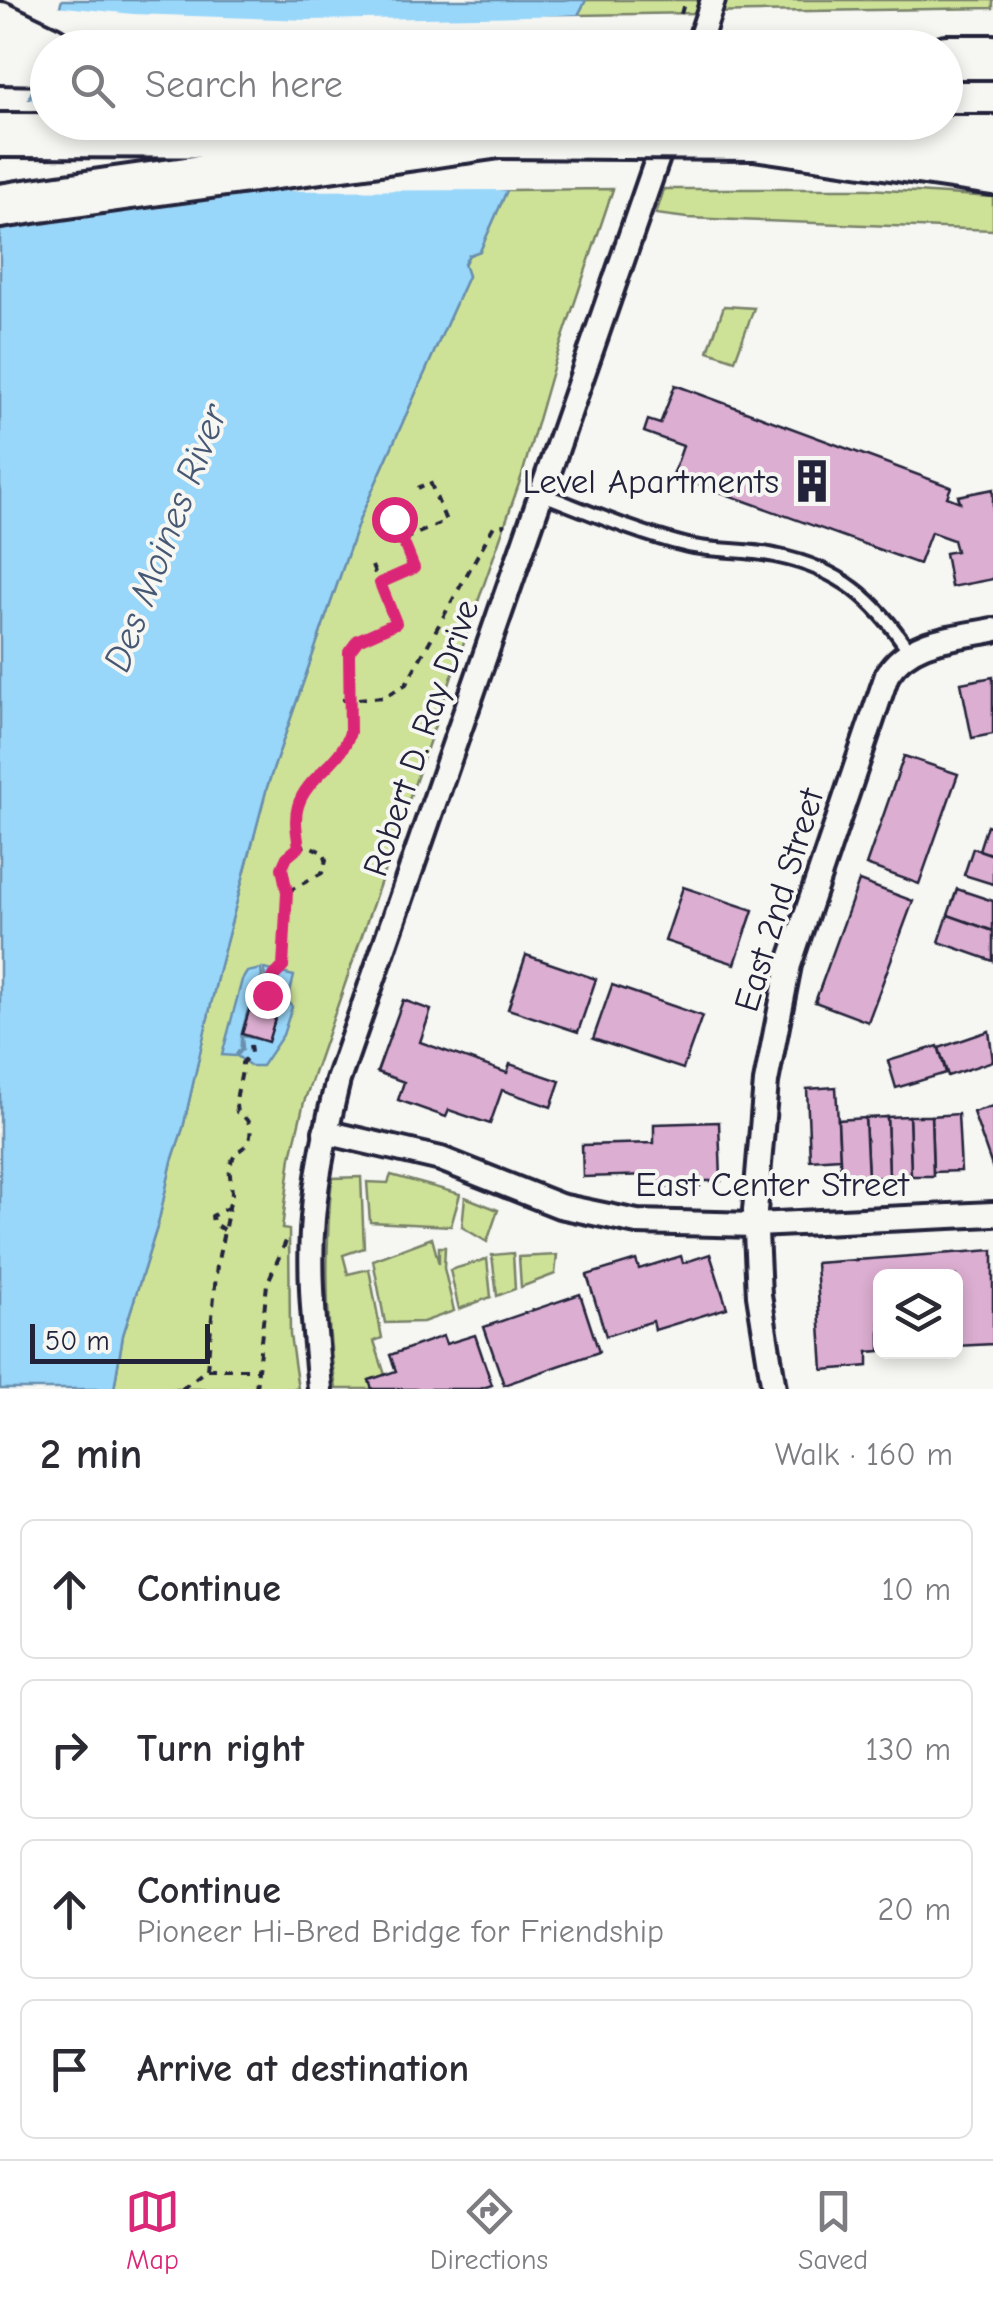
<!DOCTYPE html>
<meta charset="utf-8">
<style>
body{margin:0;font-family:"Comic Neue",sans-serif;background:#f2f2f3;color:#2b2b33}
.controls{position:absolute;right:30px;bottom:30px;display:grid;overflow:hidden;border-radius:15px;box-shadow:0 5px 15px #0003}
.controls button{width:90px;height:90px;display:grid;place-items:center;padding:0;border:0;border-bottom:2px solid #e1e1e2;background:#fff;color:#2b2b33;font:50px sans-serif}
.scale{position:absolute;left:30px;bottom:25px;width:180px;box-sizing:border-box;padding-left:10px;border:5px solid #22223b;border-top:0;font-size:28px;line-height:35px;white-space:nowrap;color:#22223b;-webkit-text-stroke:8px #f6f6f2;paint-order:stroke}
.stop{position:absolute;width:30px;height:30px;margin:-22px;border:8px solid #db2777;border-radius:50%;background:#fff}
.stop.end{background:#db2777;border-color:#fff;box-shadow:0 2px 10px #0008}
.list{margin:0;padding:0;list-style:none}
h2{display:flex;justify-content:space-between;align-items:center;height:130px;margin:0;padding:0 40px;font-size:42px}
h2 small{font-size:32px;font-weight:400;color:#7c7c81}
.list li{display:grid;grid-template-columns:65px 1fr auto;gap:30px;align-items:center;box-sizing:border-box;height:140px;margin:0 20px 20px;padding:0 20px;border:2px solid #e1e1e2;border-radius:15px}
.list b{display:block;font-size:38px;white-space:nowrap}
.list p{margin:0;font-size:32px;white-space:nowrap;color:#7c7c81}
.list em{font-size:32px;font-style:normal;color:#7c7c81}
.icon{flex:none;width:55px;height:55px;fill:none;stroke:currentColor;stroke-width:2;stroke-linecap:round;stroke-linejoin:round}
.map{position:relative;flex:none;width:993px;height:1389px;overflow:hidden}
.search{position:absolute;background:#fff;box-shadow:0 5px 15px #0003;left:30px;right:30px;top:30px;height:110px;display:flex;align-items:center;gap:25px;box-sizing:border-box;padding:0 35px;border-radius:55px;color:#7c7c81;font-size:38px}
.sheet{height:770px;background:#fff}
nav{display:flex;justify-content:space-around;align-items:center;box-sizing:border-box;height:140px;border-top:2px solid #e1e1e2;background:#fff;font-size:28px;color:#7c7c81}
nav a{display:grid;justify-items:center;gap:5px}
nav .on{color:#db2777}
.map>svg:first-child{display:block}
.green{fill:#cee297;stroke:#788269;stroke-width:2.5}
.water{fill:#99d7fa;stroke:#698fae;stroke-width:2.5}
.pier{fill:#f6f6f2}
.building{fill:#dcaed1;stroke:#22223b;stroke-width:2.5}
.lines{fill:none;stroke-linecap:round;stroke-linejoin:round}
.lane-casing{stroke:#22223b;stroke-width:19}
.street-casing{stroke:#22223b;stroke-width:30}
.highway-casing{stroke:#22223b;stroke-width:50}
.path{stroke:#22223b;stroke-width:4;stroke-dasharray:8 8;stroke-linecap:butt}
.lane{stroke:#f6f6f2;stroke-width:11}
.street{stroke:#f6f6f2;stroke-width:22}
.highway{stroke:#f6f6f2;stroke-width:42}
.highway-bridge-casing{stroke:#22223b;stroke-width:50;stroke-linecap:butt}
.highway-bridge{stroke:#f6f6f2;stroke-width:42}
.route{stroke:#db2777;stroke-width:12}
.labels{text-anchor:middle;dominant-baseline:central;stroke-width:8;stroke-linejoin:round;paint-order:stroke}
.poi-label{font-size:35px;fill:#22223b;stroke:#f6f6f2;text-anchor:end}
.street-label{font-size:35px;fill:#22223b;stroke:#f6f6f2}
.water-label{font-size:38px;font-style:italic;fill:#465874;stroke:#f6f6f2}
</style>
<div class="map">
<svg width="993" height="1389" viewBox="0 0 993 1389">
<rect width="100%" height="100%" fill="#f6f6f2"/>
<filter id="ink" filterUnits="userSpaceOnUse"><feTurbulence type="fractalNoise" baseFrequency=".01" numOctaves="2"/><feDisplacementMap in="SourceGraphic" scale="20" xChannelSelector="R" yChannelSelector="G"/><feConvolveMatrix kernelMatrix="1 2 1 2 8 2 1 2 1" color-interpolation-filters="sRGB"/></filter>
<g filter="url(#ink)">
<g class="green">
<path d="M586 0H993V8L578 15Z"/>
<path d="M613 189 555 361 522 475 304 1102 291 1157 282 1229 289 1230 290 1335 298 1389H114L123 1335 158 1224 172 1161 183 1128 219 969 267 787 360 518 468 276 464 265 469 255 480 251 507 190Z"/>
<path d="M664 189H868L993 197V230L687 218 656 214Z"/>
<path d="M724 306 754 308 735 360 708 351Z"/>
<path d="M391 1175 460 1194 451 1226 370 1222 367 1182 388 1183Z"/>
<path d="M361 1177 364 1248 343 1255 348 1274 369 1269 382 1338 374 1341 385 1375 369 1380 372 1389H336C325 1318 325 1250 332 1178Z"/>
<path d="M465 1197 498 1210 487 1242 462 1227Z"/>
<path d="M432 1238 439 1264V1247H445L444 1268 454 1311 423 1322 385 1323 373 1260Z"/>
<path d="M513 1253 515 1289 497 1296 492 1255Z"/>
<path d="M557 1255 555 1274 521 1287 519 1257Z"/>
<path d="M487 1259 491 1297 459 1309 450 1270Z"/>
</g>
<g class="water">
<path d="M62 0H586L578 15 48 48V122L507 190 480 251 469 255 464 264 468 276 360 518 267 787 219 969 183 1128 172 1161 158 1224 123 1335 114 1389H0V187Z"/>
<path d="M261 969 262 977C253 988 239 1035 241 1048L235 1056 222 1055 242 980 247 972Z"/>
<path d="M264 969 294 976 288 1000 292 1007 283 1035 262 1066H251L237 1056 243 1049 242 1036 268 1041 281 999 258 992 265 978Z"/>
</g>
<g class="pier">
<path d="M55 6 133 14 308 20 583 15 570 48H48L47 91H27Z"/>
<path d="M24 100H47L48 122H539L513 190 235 191 0 180V171Z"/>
</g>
<g class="building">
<path d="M675 385 951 487 947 497 960 502 958 496 993 489V579L951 587 945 553 956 551 953 540 931 532 919 564 673 475 683 446 644 432 648 420 660 424Z"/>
<path d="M993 677V734L972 738 961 683Z"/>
<path d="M904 756 958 774 919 884 866 865Z"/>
<path d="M987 825 993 827V855L979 850Z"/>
<path d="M973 848 993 855V884L964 875Z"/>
<path d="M859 881 913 901 868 1022 815 1002Z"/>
<path d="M683 887 753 910 735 964 665 941Z"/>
<path d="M957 889 993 901V931L948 915Z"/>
<path d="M948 915 993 931V961L939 942Z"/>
<path d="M526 955 596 979 578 1032 508 1009Z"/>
<path d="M612 985 702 1016 683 1069 593 1039Z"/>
<path d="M255 991 281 999 268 1042 242 1034Z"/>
<path d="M403 1000 431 1010 420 1042 507 1073 510 1064 560 1081 551 1107 502 1090 490 1124 449 1110 446 1117 398 1100 404 1082 377 1072Z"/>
<path d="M989 1031 993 1061 948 1076 939 1048Z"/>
<path d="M938 1046 946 1073 896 1088 888 1061Z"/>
<path d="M836 1087 840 1158 810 1160 807 1089Z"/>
<path d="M993 1106V1169L973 1112Z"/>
<path d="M958 1114 961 1171 933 1172 931 1116Z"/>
<path d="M909 1116H931L933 1176H911Z"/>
<path d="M909 1116 911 1176 889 1177 887 1117Z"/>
<path d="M887 1117 889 1177 868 1178 865 1118Z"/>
<path d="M865 1118 868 1178 841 1179 838 1120Z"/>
<path d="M719 1122 721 1181H700V1186L652 1188V1175L583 1177 582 1145 654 1143V1124Z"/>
<path d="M993 1250V1344L956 1346V1276H880V1351L868 1352V1366L823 1370 816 1263Z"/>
<path d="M710 1254 727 1308 655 1330 653 1321 606 1336 587 1275 636 1260 639 1269 681 1256 683 1263Z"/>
<path d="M580 1294 599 1352 504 1385 484 1327Z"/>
<path d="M475 1335 492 1385 480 1389H372L369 1380 396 1371 390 1355 443 1336 446 1344Z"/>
</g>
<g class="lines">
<g class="lane-casing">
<path id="lane" d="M542 494C589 512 637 533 686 545 716 552 747 549 777 556 840 569 875 599 909 651"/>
</g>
<g class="street-casing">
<g id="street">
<path d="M697 48 713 0"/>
<path d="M325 1132 441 1159 560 1206 637 1222 755 1225 993 1214"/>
<path d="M320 1389C315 1332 308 1275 313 1218 317 1171 327 1126 338 1080L667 131"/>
<path d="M774 1389 759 1295 755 1211 766 1082 789 965 887 675C910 638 955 638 993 630"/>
</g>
</g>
<g class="highway-casing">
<g id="highway">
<path d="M0 24 50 48"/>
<path d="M946 57H993"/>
<path d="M0 62 48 63"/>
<path d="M0 135 359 136"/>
<path d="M901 137H993"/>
<path d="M755 138 993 173"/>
<path d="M0 206C166 180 332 161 498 136"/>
</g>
</g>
<g class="path">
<path d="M681 14 685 0"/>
<path d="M394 519 402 540"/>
<path d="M372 566 379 583"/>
<path d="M342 700 385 697 406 684 491 531 494 526 505 525"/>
<path d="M299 847C298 836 295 825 296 814 300 780 341 765 351 733L349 652 358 640 396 623 379 583 414 568 402 540 446 521 430 482 418 488"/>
<path d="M267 995 274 987 272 978 283 967 287 892 322 873 326 860 324 853 307 845 293 850 282 868 287 892"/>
<path d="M224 1230 213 1223 212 1216 229 1207"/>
<path d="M207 1369 217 1265 232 1193 229 1166 236 1153 248 1144C253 1129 251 1120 237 1112 233 1096 243 1080 242 1063L251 1053 250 1044 254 1038"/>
<path d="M182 1389 207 1369H258"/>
<path d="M256 1389 267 1284 287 1239"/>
</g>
<use href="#lane" class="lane"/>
<use href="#street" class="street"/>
<use href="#highway" class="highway"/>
<g class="highway-bridge-casing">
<path id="highway-bridge" d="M498 136 755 138"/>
</g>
<use href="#highway-bridge" class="highway-bridge"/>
</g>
</g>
<g class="lines" filter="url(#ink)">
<path class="route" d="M267 995 274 988 272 978 283 967 287 892 282 868 287 857 299 847C297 834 294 819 298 806 307 776 342 763 350 732L349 652 358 640 396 623 380 583 414 568 394 519"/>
</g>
<defs>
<g id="building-bare" transform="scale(3.45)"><path d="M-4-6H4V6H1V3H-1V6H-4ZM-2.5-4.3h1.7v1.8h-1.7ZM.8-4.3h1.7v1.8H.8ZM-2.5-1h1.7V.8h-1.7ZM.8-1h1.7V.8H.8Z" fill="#22223b" stroke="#f6f6f2" stroke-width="2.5" paint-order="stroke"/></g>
</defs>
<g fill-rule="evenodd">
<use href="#building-bare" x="812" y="481"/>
</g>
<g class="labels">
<g class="poi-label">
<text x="779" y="481">Level Apartments</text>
</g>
<g class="street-label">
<text transform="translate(421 738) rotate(-71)">Robert D. Ray Drive</text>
<text transform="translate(779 900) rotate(-73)">East 2nd Street</text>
<text x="772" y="1184">East Center Street</text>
</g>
<g class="water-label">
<text transform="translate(166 538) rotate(-69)">Des Moines River</text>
</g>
</g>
</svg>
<div class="controls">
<button><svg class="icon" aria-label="layers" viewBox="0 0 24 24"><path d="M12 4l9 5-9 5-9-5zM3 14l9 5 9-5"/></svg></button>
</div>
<div class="scale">50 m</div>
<div class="stop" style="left:394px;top:519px"></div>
<div class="stop end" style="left:267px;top:995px"></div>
<div class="search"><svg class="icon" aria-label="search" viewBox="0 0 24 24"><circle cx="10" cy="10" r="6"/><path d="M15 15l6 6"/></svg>Search here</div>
</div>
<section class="sheet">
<h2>2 min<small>Walk · 160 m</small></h2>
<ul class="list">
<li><svg class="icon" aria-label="ahead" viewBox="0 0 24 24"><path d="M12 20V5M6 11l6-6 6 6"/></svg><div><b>Continue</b></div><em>10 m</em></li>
<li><svg class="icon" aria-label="right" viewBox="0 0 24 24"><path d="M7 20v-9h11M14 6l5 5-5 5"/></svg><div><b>Turn right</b></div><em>130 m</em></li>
<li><svg class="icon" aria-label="ahead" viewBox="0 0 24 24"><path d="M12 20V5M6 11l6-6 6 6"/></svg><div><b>Continue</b><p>Pioneer Hi-Bred Bridge for Friendship</p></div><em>20 m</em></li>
<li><svg class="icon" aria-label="arrive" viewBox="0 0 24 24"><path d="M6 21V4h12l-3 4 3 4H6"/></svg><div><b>Arrive at destination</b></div></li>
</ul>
</section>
<nav>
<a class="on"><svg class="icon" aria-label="map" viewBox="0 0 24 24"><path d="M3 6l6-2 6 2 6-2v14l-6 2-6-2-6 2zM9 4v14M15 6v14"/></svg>Map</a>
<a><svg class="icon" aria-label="directions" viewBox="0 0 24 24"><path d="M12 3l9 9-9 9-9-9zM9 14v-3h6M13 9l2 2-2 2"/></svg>Directions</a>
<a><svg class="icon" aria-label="saved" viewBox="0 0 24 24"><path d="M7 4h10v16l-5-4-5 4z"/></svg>Saved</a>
</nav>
